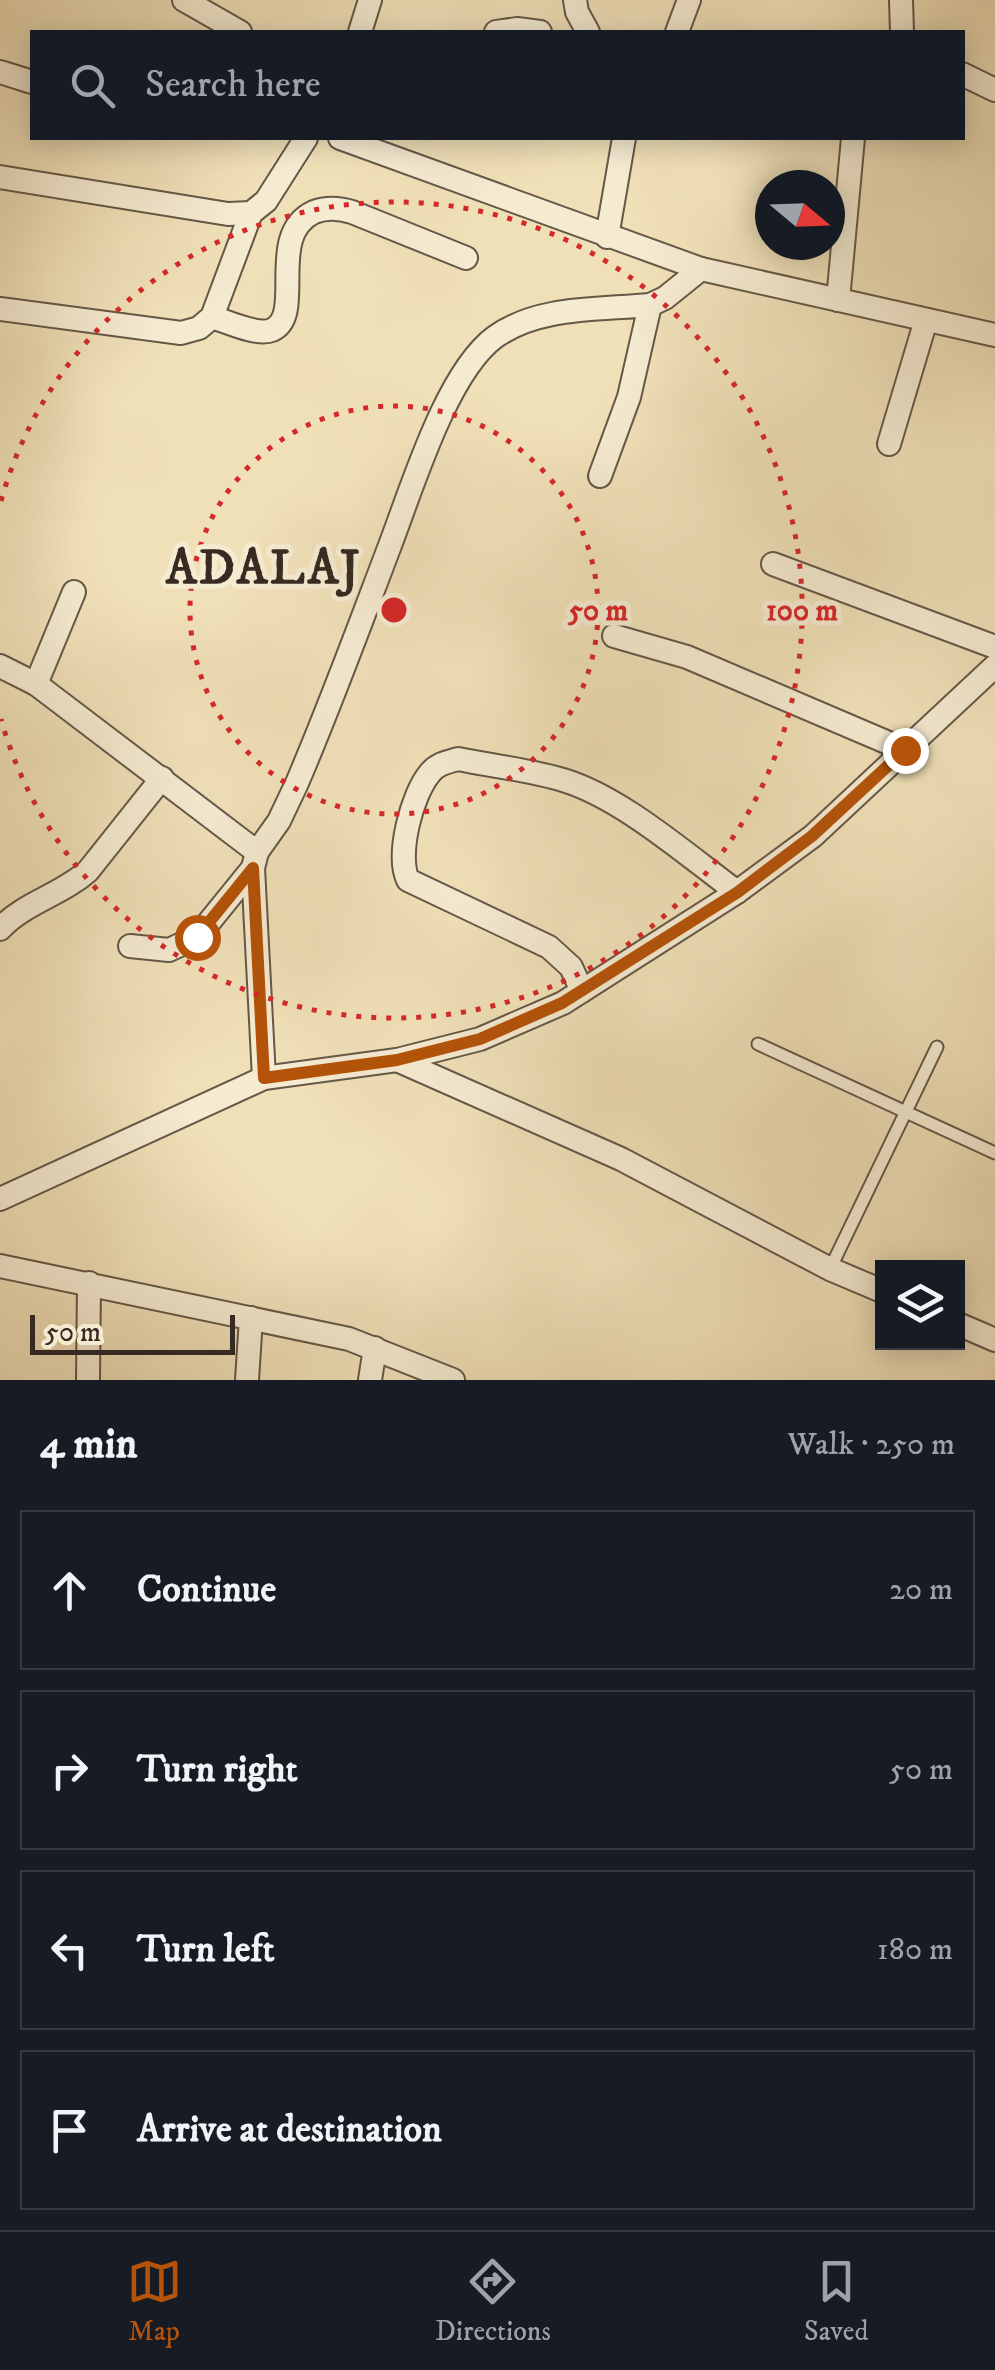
<!DOCTYPE html>
<meta charset="utf-8">
<style>
body{margin:0;font-family:"IM FELL DW Pica",serif;background:#20242c;color:#f1f3f6}
.controls{position:absolute;right:30px;bottom:30px;display:grid;overflow:hidden;border-radius:0px;box-shadow:0 5px 25px #0003}
.controls button{width:90px;height:90px;display:grid;place-items:center;padding:0;border:0;border-bottom:2px solid #363941;background:#171b24;color:#f1f3f6;font:50px sans-serif}
.compass{position:absolute;left:755px;top:170px;width:90px;height:90px;border-radius:50%;background:#171b24;box-shadow:0 5px 25px #0003;rotate:109deg}
.scale{position:absolute;left:30px;bottom:25px;width:205px;box-sizing:border-box;padding-left:10px;border:5px solid #372a22;border-top:0;font-size:28px;line-height:35px;white-space:nowrap;color:#372a22;-webkit-text-stroke:8px #f5ebd1;paint-order:stroke}
.stop{position:absolute;width:30px;height:30px;margin:-22px;border:8px solid #b45309;border-radius:50%;background:#fff}
.stop.end{background:#b45309;border-color:#fff;box-shadow:0 2px 10px #0008}
.list{margin:0;padding:0;list-style:none}
h2{display:flex;justify-content:space-between;align-items:center;height:130px;margin:0;padding:0 40px;font-size:42px}
h2 small{font-size:32px;font-weight:400;color:#9ea1a6}
.list li{display:grid;grid-template-columns:65px 1fr auto;gap:30px;align-items:center;box-sizing:border-box;height:160px;margin:0 20px 20px;padding:0 20px;border:2px solid #363941;border-radius:0px}
.list b{display:block;font-size:38px;white-space:nowrap}
.list em{font-size:32px;font-style:normal;color:#9ea1a6}
.icon{flex:none;width:55px;height:55px;fill:none;stroke:currentColor;stroke-width:2;stroke-linecap:round;stroke-linejoin:round}
.map{position:relative;flex:none;width:995px;height:1380px;overflow:hidden}
.search{position:absolute;background:#171b24;box-shadow:0 5px 25px #0003;left:30px;right:30px;top:30px;height:110px;display:flex;align-items:center;gap:25px;box-sizing:border-box;padding:0 35px;border-radius:0px;color:#9ea1a6;font-size:38px}
.sheet{height:850px;background:#171b24}
nav{display:flex;justify-content:space-around;align-items:center;box-sizing:border-box;height:140px;border-top:2px solid #363941;background:#171b24;font-size:28px;color:#9ea1a6}
nav a{display:grid;justify-items:center;gap:5px}
nav .on{color:#b45309}
.map>svg:first-child{display:block}
.lines{fill:none;stroke-linecap:round;stroke-linejoin:round}
.service-casing{stroke:#655848;stroke-width:15}
.minor-casing{stroke:#655848;stroke-width:26}
.service{stroke:#f5ebd1;stroke-width:11}
.minor{stroke:#f5ebd1;stroke-width:22}
.route{stroke:#b45309;stroke-width:12}
.ring{fill:none;stroke:#d62828;stroke-width:5;stroke-dasharray:5 10}
.labels{text-anchor:middle;dominant-baseline:central;stroke-width:10;stroke-linejoin:round;paint-order:stroke}
.district-label{font-size:48px;font-weight:bold;letter-spacing:2.5px;fill:#372a22;stroke:#f5ebd1}
.centre{fill:#d62828;stroke:#f5ebd1;stroke-width:5}
.ring-label{font-size:30px;text-anchor:middle;font-weight:bold;fill:#d62828;stroke:#f5ebd1;stroke-width:10;stroke-linejoin:round;paint-order:stroke}
</style>
<div class="map">
<svg width="995" height="1380" viewBox="0 0 995 1380">
<rect width="100%" height="100%" fill="#f0e0b8"/>
<filter id="stains"><feTurbulence type="fractalNoise" baseFrequency=".002" numOctaves="4"/><feColorMatrix values="0 0 0 0 .2 0 0 0 0 .09 0 0 0 0 .02 0 0 0 .5 -.17"/></filter>
<radialGradient id="worn" r=".72"><stop offset=".6" stop-color="#630" stop-opacity="0"/><stop offset="1" stop-color="#630" stop-opacity=".3"/></radialGradient>
<g class="lines">
<g class="service-casing">
<g id="service">
<path d="M758 1044 995 1153"/>
<path d="M830 1269 937 1047"/>
</g>
</g>
<g class="minor-casing">
<g id="minor">
<path d="M184 0 240 32"/>
<path d="M575 0 577 12 588 32"/>
<path d="M901 0 902 32"/>
<path d="M360 32 370 0"/>
<path d="M496 32 517 29 540 32"/>
<path d="M677 32 689 0"/>
<path d="M0 72 32 82"/>
<path d="M962 74 995 90"/>
<path d="M340 138 701 269 995 335"/>
<path d="M0 177 228 214 251 213 266 201 306 138"/>
<path d="M607 237 624 138"/>
<path d="M838 300 853 138"/>
<path d="M0 309 181 333 199 328 212 317 251 213"/>
<path d="M212 317C228 322 257 336 272 330 306 315 265 235 314 212 327 207 339 208 352 212L466 258"/>
<path d="M889 444 926 320"/>
<path d="M600 476 629 397 650 305"/>
<path d="M773 564 995 647"/>
<path d="M614 636 687 657 905 750"/>
<path d="M0 666 36 684 257 852 279 821 297 783C330 706 359 627 389 548 411 491 446 373 495 337 538 306 598 310 650 305L665 298 701 269"/>
<path d="M36 684 74 592"/>
<path d="M257 852 253 868 264 1078"/>
<path d="M0 929C24 903 61 895 88 871L162 778"/>
<path d="M130 946 169 950 197 937 253 868"/>
<path d="M582 991 571 967 549 947 408 880C396 855 412 794 430 773 437 764 447 762 458 759 492 766 530 770 563 780 621 797 688 856 737 892"/>
<path d="M397 1060 621 1159 830 1269 882 1291"/>
<path d="M0 1199 264 1078 397 1060 480 1039 563 1003 737 892 813 836 995 666"/>
<path d="M0 1266 349 1339 453 1380"/>
<path d="M958 1324 995 1340"/>
<path d="M88 1380 89 1283"/>
<path d="M247 1380 251 1318"/>
<path d="M370 1380 375 1348"/>
</g>
</g>
<use href="#service" class="service"/>
<use href="#minor" class="minor"/>
</g>
<g class="lines">
<path class="route" d="M197 937 253 868 264 1078 397 1060 480 1039 562 1003 738 892 812 836 905 750"/>
</g>
<g class="ring">
<circle cx="394" cy="610" r="204"/>
<path d="M1 501A408 408 0 1 1 1 719"/>
</g>
<g class="labels">
<g class="district-label">
<text x="264" y="569">ADALAJ</text>
</g>
</g>
<circle cx="394" cy="610" r="15" class="centre"/>
<g class="ring-label">
<text x="598" y="620">50 m</text>
<text x="802" y="620">100 m</text>
</g>
<rect width="100%" height="100%" filter="url(#stains)"/>
<rect width="100%" height="100%" fill="url(#worn)"/>
</svg>
<div class="controls">
<button><svg class="icon" aria-label="layers" viewBox="0 0 24 24"><path d="M12 4l9 5-9 5-9-5zM3 14l9 5 9-5"/></svg></button>
</div>
<svg class="compass" viewBox="-18 -18 36 36"><path d="M0-13l5 13h-10z" fill="#e53935"/><path d="M0 13l5-13h-10z" fill="#9ea1a6"/></svg>
<div class="scale">50 m</div>
<div class="stop" style="left:197px;top:937px"></div>
<div class="stop end" style="left:905px;top:750px"></div>
<div class="search"><svg class="icon" aria-label="search" viewBox="0 0 24 24"><circle cx="10" cy="10" r="6"/><path d="M15 15l6 6"/></svg>Search here</div>
</div>
<section class="sheet">
<h2>4 min<small>Walk · 250 m</small></h2>
<ul class="list">
<li><svg class="icon" aria-label="ahead" viewBox="0 0 24 24"><path d="M12 20V5M6 11l6-6 6 6"/></svg><div><b>Continue</b></div><em>20 m</em></li>
<li><svg class="icon" aria-label="right" viewBox="0 0 24 24"><path d="M7 20v-9h11M14 6l5 5-5 5"/></svg><div><b>Turn right</b></div><em>50 m</em></li>
<li><svg class="icon" aria-label="left" viewBox="0 0 24 24"><path d="M17 20v-9H6M10 6l-5 5 5 5"/></svg><div><b>Turn left</b></div><em>180 m</em></li>
<li><svg class="icon" aria-label="arrive" viewBox="0 0 24 24"><path d="M6 21V4h12l-3 4 3 4H6"/></svg><div><b>Arrive at destination</b></div></li>
</ul>
</section>
<nav>
<a class="on"><svg class="icon" aria-label="map" viewBox="0 0 24 24"><path d="M3 6l6-2 6 2 6-2v14l-6 2-6-2-6 2zM9 4v14M15 6v14"/></svg>Map</a>
<a><svg class="icon" aria-label="directions" viewBox="0 0 24 24"><path d="M12 3l9 9-9 9-9-9zM9 14v-3h6M13 9l2 2-2 2"/></svg>Directions</a>
<a><svg class="icon" aria-label="saved" viewBox="0 0 24 24"><path d="M7 4h10v16l-5-4-5 4z"/></svg>Saved</a>
</nav>
